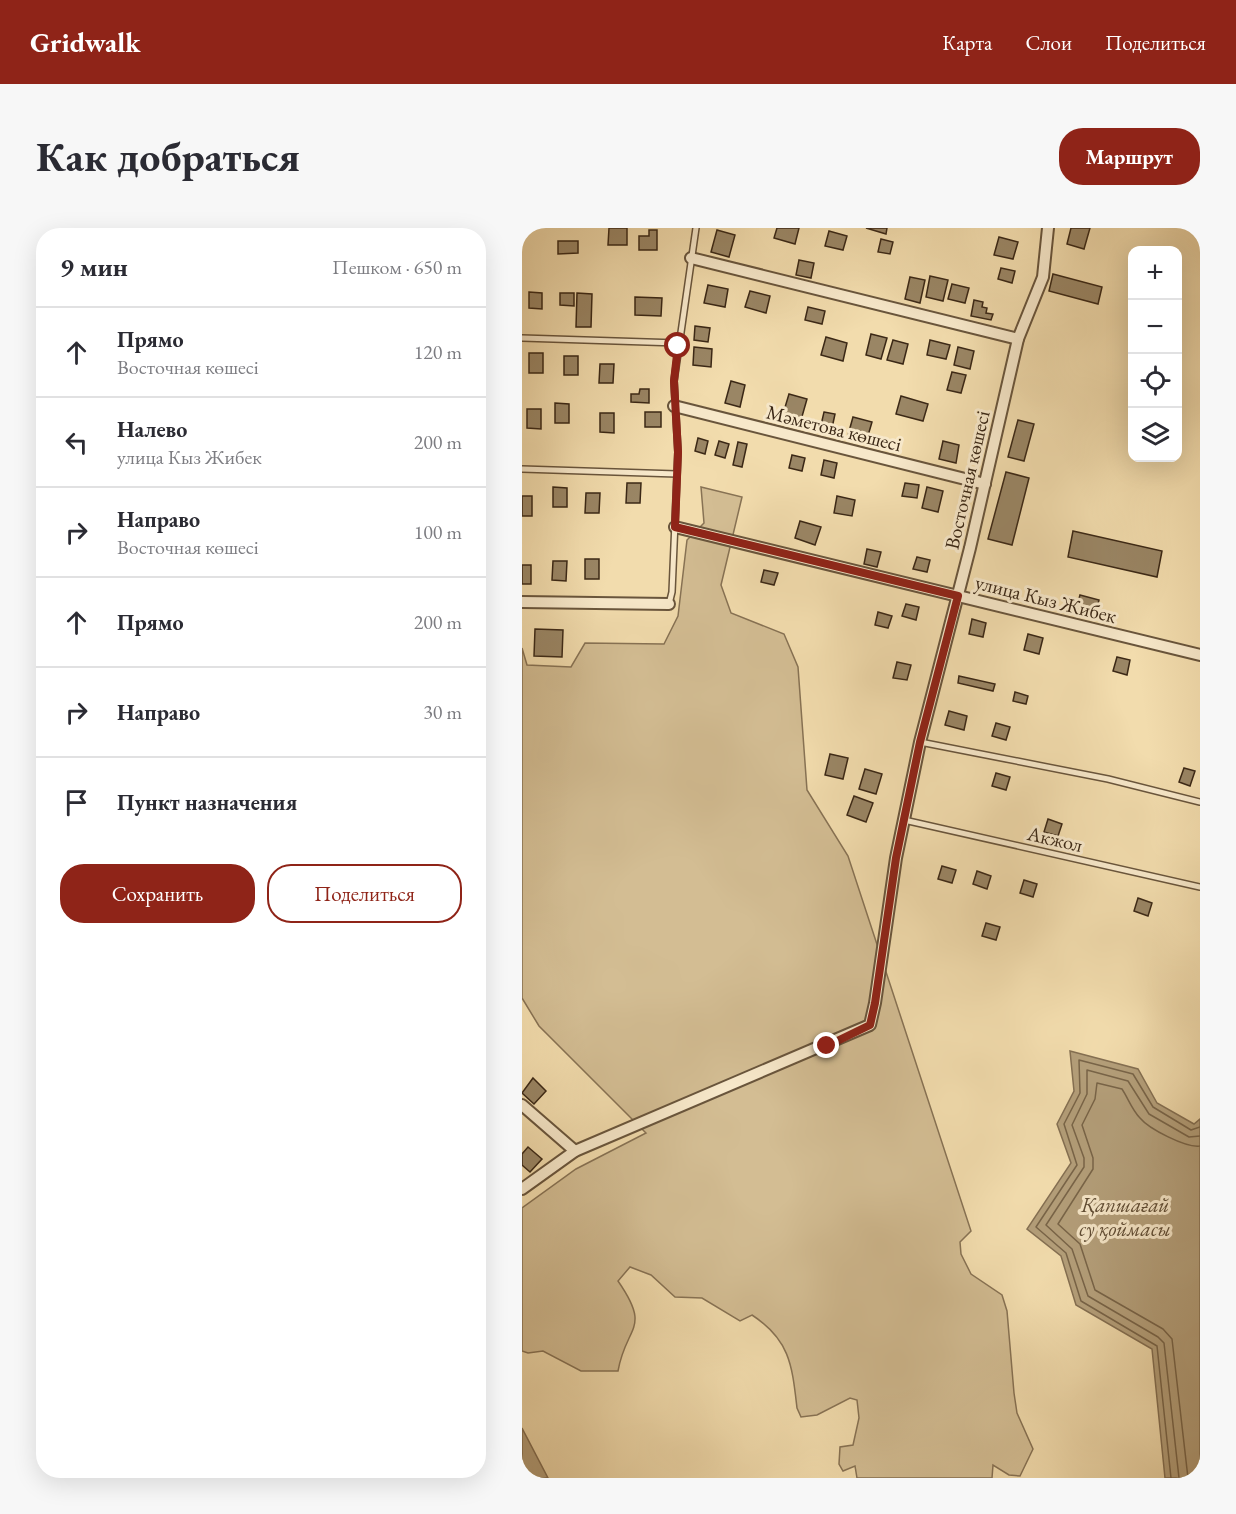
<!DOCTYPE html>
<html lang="ru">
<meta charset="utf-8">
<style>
body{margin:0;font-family:"EB Garamond",serif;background:#f7f7f7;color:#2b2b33}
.controls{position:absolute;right:18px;top:18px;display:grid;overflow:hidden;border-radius:12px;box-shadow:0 6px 24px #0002}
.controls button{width:54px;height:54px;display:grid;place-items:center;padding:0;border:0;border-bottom:2px solid #e1e1e2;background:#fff;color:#2b2b33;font:30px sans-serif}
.stop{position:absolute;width:18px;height:18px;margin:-14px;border:4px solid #8f2418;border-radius:50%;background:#fff}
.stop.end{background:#8f2418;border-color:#fff;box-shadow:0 2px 6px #0008}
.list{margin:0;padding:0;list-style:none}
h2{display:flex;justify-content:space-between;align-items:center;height:78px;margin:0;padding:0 24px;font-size:26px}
h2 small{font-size:20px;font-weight:400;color:#7c7c81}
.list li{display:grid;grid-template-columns:39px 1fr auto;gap:18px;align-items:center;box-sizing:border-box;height:90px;padding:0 24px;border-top:2px solid #e1e1e2}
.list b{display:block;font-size:22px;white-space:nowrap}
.list p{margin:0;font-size:20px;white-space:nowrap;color:#7c7c81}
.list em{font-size:20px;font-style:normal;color:#7c7c81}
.actions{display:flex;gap:12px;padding:18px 24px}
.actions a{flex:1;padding:14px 0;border:2px solid #8f2418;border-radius:24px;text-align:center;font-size:21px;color:#8f2418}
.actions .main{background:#8f2418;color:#fff}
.icon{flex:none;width:33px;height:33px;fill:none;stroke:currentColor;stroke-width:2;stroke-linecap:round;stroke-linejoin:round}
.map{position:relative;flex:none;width:678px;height:1250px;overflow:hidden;border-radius:24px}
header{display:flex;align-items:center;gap:36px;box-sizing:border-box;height:84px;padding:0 30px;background:#8f2418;color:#fff}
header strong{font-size:28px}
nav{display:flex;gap:33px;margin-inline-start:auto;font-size:21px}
.intro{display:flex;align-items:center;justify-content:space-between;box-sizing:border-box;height:144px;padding:0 36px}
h1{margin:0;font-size:42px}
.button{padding:15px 27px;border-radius:24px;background:#8f2418;color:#fff;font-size:21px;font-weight:700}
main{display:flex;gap:36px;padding:0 36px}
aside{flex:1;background:#fff;border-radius:24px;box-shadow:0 6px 24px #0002}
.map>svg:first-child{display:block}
.green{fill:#d3bd93;stroke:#877254;stroke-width:1.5}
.water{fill:#b49f7a;stroke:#846f52;stroke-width:1.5}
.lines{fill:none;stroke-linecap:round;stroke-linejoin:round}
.shore{stroke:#786448;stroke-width:1.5}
.building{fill:#9a8665;stroke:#3b2816;stroke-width:1.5}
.service-casing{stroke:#69553c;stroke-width:8}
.minor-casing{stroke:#69553c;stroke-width:14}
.service{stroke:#f7e8ca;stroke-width:5}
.minor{stroke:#f7e8ca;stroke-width:10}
.route{stroke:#8f2418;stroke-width:8}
.labels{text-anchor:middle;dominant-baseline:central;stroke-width:6;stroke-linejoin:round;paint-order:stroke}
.street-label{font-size:20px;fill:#3b2816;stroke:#f7e8ca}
.water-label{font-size:21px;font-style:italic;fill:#5f4c34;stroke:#f7e8ca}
</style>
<header>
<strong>Gridwalk</strong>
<nav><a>Карта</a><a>Слои</a><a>Поделиться</a></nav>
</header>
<div class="intro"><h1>Как добраться</h1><a class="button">Маршрут</a></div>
<main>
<aside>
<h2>9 мин<small>Пешком · 650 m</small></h2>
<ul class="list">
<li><svg class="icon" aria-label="ahead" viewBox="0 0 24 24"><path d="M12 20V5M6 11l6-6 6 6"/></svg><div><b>Прямо</b><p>Восточная көшесі</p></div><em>120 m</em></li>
<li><svg class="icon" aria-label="left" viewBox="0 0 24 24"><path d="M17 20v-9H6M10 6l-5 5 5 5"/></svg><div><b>Налево</b><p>улица Кыз Жибек</p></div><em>200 m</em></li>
<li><svg class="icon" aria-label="right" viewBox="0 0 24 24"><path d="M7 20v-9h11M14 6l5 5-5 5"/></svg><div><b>Направо</b><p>Восточная көшесі</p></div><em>100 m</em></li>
<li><svg class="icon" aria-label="ahead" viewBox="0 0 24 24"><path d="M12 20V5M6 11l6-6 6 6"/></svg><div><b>Прямо</b></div><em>200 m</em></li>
<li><svg class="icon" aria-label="right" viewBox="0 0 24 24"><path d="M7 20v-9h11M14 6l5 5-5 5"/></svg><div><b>Направо</b></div><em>30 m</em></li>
<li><svg class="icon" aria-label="arrive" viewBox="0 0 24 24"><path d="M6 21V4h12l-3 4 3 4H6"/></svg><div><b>Пункт назначения</b></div></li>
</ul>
<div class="actions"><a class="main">Сохранить</a><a>Поделиться</a></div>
</aside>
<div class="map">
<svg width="678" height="1250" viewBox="0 0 678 1250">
<rect width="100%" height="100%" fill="#f2dcad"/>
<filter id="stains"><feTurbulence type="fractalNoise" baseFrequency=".00333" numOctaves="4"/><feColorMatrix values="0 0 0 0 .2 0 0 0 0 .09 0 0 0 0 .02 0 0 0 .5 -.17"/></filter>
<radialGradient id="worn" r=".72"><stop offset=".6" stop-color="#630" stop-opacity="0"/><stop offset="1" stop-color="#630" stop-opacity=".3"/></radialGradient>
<path class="green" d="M179 259 220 269 199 357 209 385 262 406 276 439 285 562 326 628 449 1003 438 1014 439 1026 449 1046 480 1067 485 1083 492 1165 495 1185 511 1221 498 1248 487 1247 471 1237 470 1250H335L333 1238 321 1243 317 1236 318 1219 331 1217 337 1190 335 1172 328 1170 295 1187 279 1189 275 1180C270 1137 268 1112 230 1087L218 1093 180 1070 153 1069 129 1047 108 1039 96 1053C130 1102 104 1097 96 1143H59L21 1123 6 1125 0 1123V980L54 941 124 905 17 798 0 770V420L5 437 49 439 63 415 142 416 156 388 165 312 182 295Z"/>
<g class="water">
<path d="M548 823 616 841 635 875 672 896 678 891V1250H643L630 1121 554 1077 539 1028 505 1001 549 935 535 896 552 863Z"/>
<path d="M0 1200 26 1250H0Z"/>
</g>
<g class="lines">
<g class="shore">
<path d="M649 1250 635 1118 559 1073 544 1025 514 999 555 937 542 896 558 865 557 832 611 846 631 879 669 902 678 899"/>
<path d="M657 1250 642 1115 636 1109 566 1068 550 1021 524 997 562 939V930L550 897 565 866V842L606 853 627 886 667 909 678 908"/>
<path d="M666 1250 650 1111 641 1101 573 1062 558 1016 536 996 571 941V930L560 897 573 871 575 855 600 861C606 870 610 882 618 890 627 901 664 920 678 918"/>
</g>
</g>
<g class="building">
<path d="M87 0H105V17H86Z"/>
<path d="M255 0H277L273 16 252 10Z"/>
<path d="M344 0H365L364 6Z"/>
<path d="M549 0H568L562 21 545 16Z"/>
<path d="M127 2H135V22H117V8H127Z"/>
<path d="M195 2 213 7 207 29 189 24Z"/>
<path d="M307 3 325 8 321 22 303 18Z"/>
<path d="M477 9 496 14 491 31 472 27Z"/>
<path d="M359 11 371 14 368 26 356 24Z"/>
<path d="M36 13H56V25L36 26Z"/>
<path d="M277 32 292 35 289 50 274 47Z"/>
<path d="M479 40 493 43 490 55 476 51Z"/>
<path d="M531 46 580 59 576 76 527 63Z"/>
<path d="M408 48 426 52 421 73 404 69Z"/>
<path d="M388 49 403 52 398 75 383 71Z"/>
<path d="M430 56 447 60 443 75 426 71Z"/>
<path d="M186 57 206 61 203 79 182 75Z"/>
<path d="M228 63 248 68 244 85 223 79Z"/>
<path d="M7 64 20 65V81L7 80Z"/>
<path d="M38 65H52V78L38 77Z"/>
<path d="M55 65 70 66 69 99H54Z"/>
<path d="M113 69 140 70 139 88 113 87Z"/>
<path d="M452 72 461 74 460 79 465 80 464 85 471 86 469 92 449 88Z"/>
<path d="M286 79 303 83 300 96 283 92Z"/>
<path d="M173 98 188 100 186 114 172 112Z"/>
<path d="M349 106 365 110 359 131 344 127Z"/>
<path d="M304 109 325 115 321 133 299 127Z"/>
<path d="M371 112 386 116 381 136 365 132Z"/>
<path d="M408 112 428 117 424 131 405 127Z"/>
<path d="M172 119 190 121 189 139 171 137Z"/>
<path d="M436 119 452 123 448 141 432 137Z"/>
<rect x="7" y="125" width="14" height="20"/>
<rect x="42" y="128" width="14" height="19"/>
<path d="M78 136H92L91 155H77Z"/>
<path d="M430 144 444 147 439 165 425 162Z"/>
<path d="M209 153 223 157 218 179 203 175Z"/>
<path d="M118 161H127V175L109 174V166H117Z"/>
<path d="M267 166 285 171 279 192 261 186Z"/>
<path d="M379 168 406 176 401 193 374 186Z"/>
<path d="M33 175 47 176V195H33Z"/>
<path d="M5 181H19V201L5 200Z"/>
<rect x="123" y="184" width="16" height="15"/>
<path d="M302 184 313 186 310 200 299 197Z"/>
<path d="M78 185H92V205L78 204Z"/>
<path d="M331 189 350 194 345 211 326 207Z"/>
<path d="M496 192 512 196 502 233 486 229Z"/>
<path d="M176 210 186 213 183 226 173 223Z"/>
<path d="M197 213 207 216 203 230 193 227Z"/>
<path d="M421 213 437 217 434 235 417 231Z"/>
<path d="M216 214 225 216 220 239 211 237Z"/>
<path d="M270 227 283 230 280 243 267 240Z"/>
<path d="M302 232 315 235 312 250 299 247Z"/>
<path d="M484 244 507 250 490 317 466 311Z"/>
<path d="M105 255H119L118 275H104Z"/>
<path d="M383 255 397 257 395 270 380 268Z"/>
<path d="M31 259 45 260V279H31Z"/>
<path d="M405 259 421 263 416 284 400 280Z"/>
<path d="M64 265H78L77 285H63Z"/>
<rect x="0" y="268" width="10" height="20"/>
<path d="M315 268 333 272 330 288 312 285Z"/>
<path d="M278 293 299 299 293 317 273 310Z"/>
<path d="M551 303 640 323 635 349 546 329Z"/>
<path d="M345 321 359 324 355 339 342 336Z"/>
<path d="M395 329 408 332 405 344 391 341Z"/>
<rect x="63" y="331" width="14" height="20"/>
<path d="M31 333H45L44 353 30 352Z"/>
<rect x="0" y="337" width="9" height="19"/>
<path d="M242 342 256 345 252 357 239 354Z"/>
<path d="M558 367 577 372 572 391 553 385Z"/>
<path d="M384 376 397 379 394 392 380 388Z"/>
<path d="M356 384 370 388 366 400 353 397Z"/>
<path d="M450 391 464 395 461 409 447 406Z"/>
<path d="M13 401 41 402 40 429 12 428Z"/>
<path d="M506 406 521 410 517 426 502 422Z"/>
<path d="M595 429 608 432 605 447 591 443Z"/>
<path d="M375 434 389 437 385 452 371 450Z"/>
<path d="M437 448 473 456 471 463 436 455Z"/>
<path d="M493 464 506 468 504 476 491 473Z"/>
<path d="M427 483 445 488 442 502 423 497Z"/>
<path d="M474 495 488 499 484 512 470 508Z"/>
<path d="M308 526 326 530 321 551 303 547Z"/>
<path d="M662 540 673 543 668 558 657 554Z"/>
<path d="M343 541 360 546 354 566 337 561Z"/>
<path d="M474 545 488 549 484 562 470 558Z"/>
<path d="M332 568 351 575 344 594 325 587Z"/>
<path d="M526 591 540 596 536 608 522 604Z"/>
<path d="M420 638 434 642 430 655 416 651Z"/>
<path d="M455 643 469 648 465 661 451 656Z"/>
<path d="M502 652 515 656 511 669 498 665Z"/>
<path d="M616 670 630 675 626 688 612 683Z"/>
<path d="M464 695 478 699 474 712 460 708Z"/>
<path d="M11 850 24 863 12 876 0 865Z"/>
<path d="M6 919 20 931 8 944 0 937V926Z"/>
</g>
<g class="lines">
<g class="service-casing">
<g id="service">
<path d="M0 110 156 115"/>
<path d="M0 241 155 246"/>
<path d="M147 376 150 364 156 224 152 153 174 0"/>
<path d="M398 514 586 551 678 574"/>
<path d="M382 592 678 659"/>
</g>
</g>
<g class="minor-casing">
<g id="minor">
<path d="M169 30 496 111"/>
<path d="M152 178 463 256"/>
<path d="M153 299 678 427"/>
<path d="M0 374 147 376"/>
<path d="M0 877 53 923"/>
<path d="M0 961 53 923 348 797 353 775 374 630 398 514 448 320 496 111 521 49 526 0"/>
</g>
</g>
<use href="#service" class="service"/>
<use href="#minor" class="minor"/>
</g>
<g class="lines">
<path class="route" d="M156 118 152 153 156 224 153 299 436 368 398 514 374 630 353 775 348 797 305 818"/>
</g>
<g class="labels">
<g class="street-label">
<text transform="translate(312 200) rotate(14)">Мәметова көшесі</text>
<text transform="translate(445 252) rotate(-77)">Восточная көшесі</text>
<text transform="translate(524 371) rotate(14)">улица Кыз Жибек</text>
<text transform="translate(533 611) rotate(13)">Акжол</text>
</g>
<g class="water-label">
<text x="603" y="976">Қапшағай<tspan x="603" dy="24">су қоймасы</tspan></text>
</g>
</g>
<rect width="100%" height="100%" filter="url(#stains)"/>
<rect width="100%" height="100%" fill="url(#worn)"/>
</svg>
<div class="controls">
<button>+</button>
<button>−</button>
<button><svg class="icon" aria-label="locate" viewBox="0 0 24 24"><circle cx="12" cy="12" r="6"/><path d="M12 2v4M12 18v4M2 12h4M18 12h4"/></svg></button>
<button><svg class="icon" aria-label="layers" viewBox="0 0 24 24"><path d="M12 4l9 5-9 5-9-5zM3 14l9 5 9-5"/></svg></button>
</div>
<div class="stop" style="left:156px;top:118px"></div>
<div class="stop end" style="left:305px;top:818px"></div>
</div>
</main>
